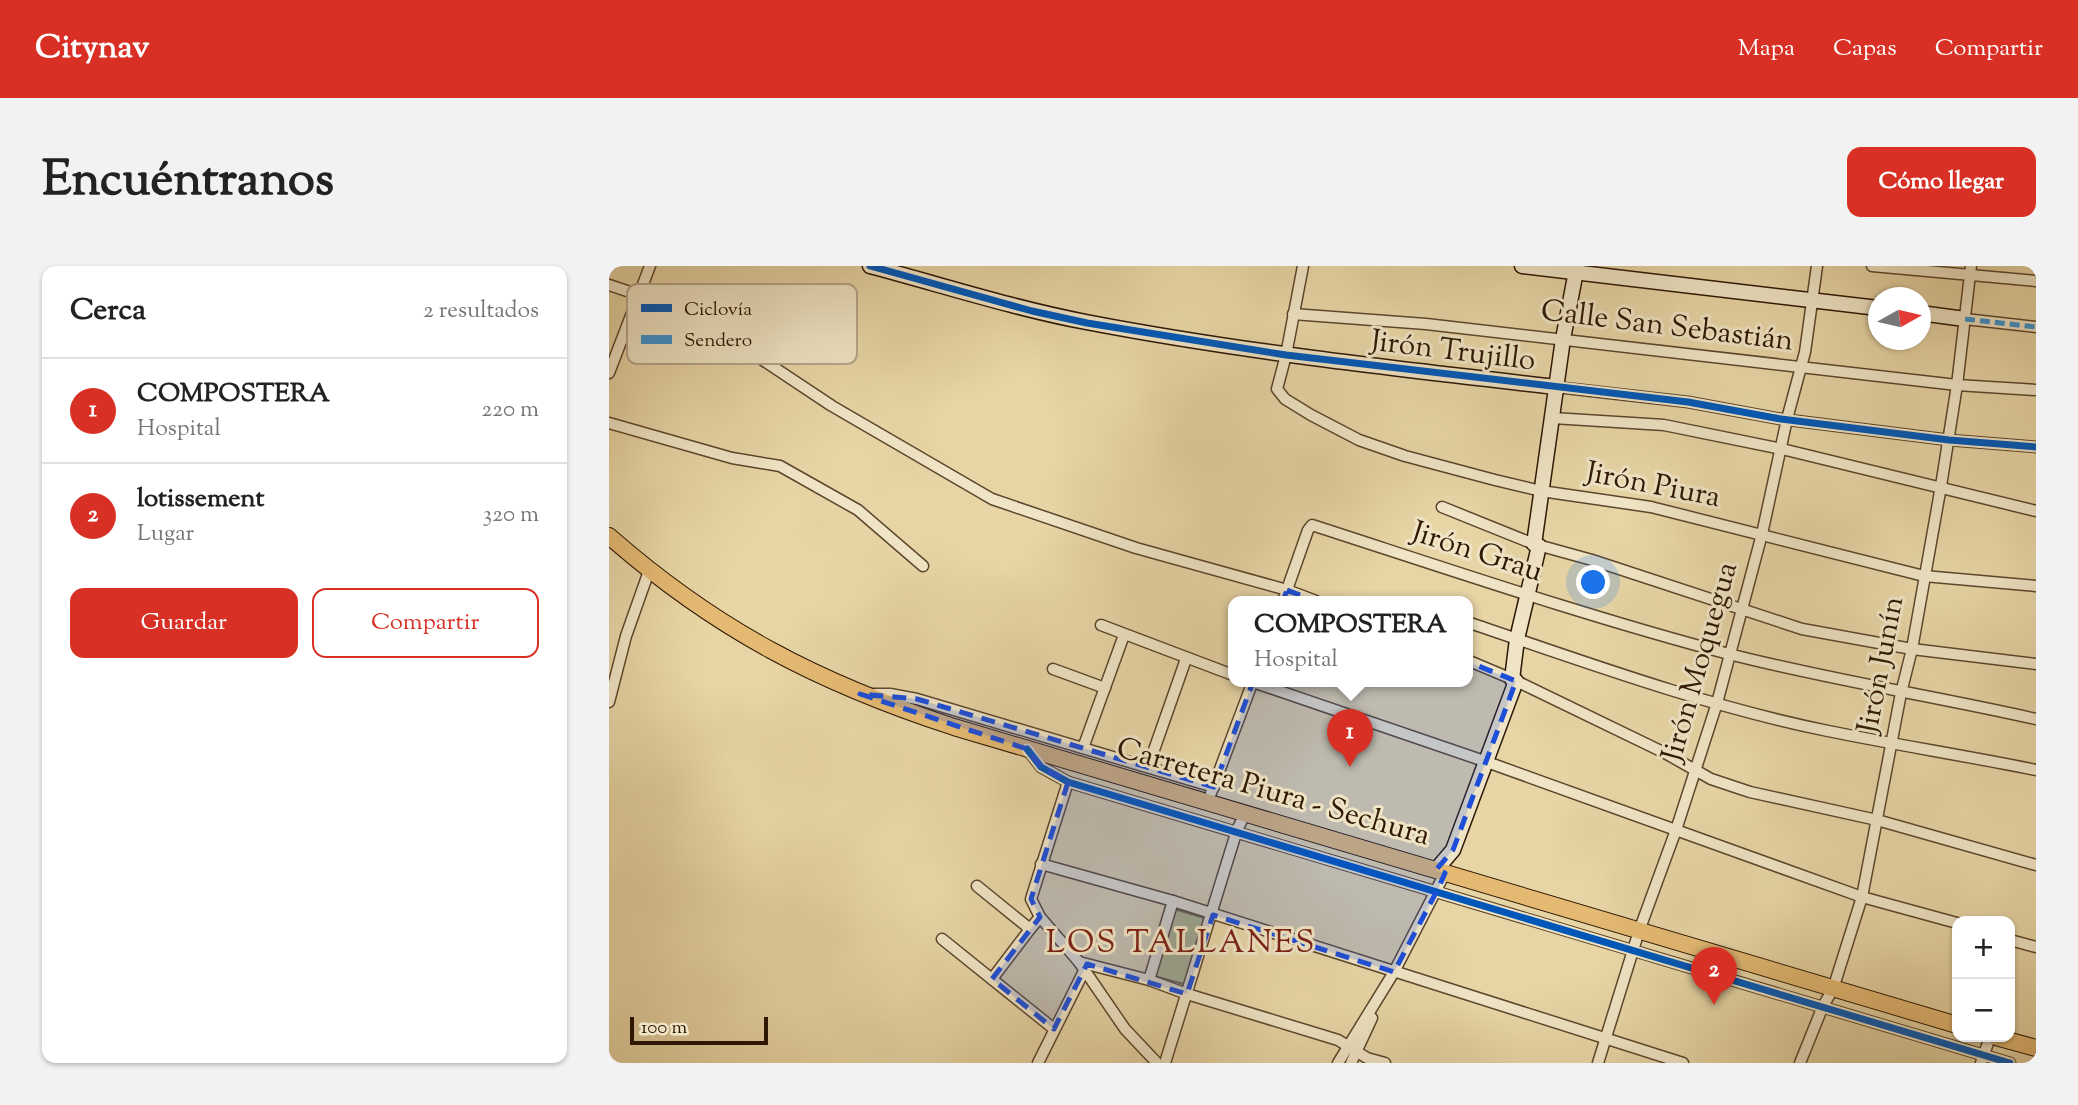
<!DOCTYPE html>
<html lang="es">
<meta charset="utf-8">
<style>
body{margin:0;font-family:"Sorts Mill Goudy",serif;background:#f2f2f2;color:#222}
.controls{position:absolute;right:21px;bottom:21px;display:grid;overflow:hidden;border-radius:14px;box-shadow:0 2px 5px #0004}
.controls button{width:63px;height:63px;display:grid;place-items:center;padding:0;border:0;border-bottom:2px solid #e0e0e0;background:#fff;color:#222;font:35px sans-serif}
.compass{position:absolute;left:1259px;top:21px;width:63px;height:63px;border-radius:50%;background:#fff;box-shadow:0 2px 5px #0004;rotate:82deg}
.scale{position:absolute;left:21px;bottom:18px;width:138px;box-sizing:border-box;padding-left:7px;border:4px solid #2e1703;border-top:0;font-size:19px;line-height:24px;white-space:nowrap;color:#2e1703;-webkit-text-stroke:5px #efe4c5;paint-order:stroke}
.you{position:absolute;left:985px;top:317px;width:24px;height:24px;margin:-18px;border:5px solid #fff;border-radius:50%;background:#1a73e8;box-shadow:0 0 0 10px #1a73e833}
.badge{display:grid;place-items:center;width:46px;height:46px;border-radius:50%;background:#d93025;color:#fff;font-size:23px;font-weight:700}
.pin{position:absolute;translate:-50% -58px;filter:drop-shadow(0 2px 4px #0008)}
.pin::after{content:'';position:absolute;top:37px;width:24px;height:21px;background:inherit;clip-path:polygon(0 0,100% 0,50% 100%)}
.popup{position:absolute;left:619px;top:330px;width:245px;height:91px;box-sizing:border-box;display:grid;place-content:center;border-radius:14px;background:#fff;filter:drop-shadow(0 2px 5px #0005);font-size:23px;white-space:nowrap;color:#767676}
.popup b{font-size:26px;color:#222}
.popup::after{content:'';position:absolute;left:50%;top:100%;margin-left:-14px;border:14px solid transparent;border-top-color:#fff}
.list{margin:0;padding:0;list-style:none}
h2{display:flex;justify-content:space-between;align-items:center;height:91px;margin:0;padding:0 28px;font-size:30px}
h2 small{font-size:23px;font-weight:400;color:#767676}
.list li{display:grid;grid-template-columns:46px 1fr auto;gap:21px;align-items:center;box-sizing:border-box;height:105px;padding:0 28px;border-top:2px solid #e0e0e0}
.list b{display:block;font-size:26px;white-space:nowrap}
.list p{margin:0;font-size:23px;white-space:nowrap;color:#767676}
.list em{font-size:23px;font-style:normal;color:#767676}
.actions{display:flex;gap:14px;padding:21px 28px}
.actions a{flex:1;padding:16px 0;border:2px solid #d93025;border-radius:14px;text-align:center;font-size:24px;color:#d93025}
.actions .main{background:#d93025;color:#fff}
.map{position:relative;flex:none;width:1427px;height:797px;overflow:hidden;border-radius:14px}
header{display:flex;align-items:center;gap:42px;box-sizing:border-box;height:98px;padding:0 35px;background:#d93025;color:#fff}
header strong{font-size:33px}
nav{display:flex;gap:38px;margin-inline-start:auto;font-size:24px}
.intro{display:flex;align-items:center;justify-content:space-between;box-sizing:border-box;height:168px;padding:0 42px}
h1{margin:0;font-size:49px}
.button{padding:18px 32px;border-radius:14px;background:#d93025;color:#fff;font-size:24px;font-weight:700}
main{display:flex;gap:42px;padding:0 42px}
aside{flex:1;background:#fff;border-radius:14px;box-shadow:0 2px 5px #0004}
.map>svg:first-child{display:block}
.green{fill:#bcbb82;stroke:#756942;stroke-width:2}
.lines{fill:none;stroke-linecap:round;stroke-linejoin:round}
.street-casing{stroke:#5c462c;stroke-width:13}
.secondary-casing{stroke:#2e1703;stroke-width:17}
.primary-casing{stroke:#2e1703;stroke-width:18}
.street{stroke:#efe4c5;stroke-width:10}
.secondary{stroke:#efe4c5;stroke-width:14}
.primary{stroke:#e4ba73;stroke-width:16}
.quiet{stroke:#3c93d1;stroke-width:5;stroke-dasharray:10 5;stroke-linecap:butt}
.cycleway-casing{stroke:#efe4c5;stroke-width:11}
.cycleway{stroke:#0057b8;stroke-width:7}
.marked{fill:#1d4ed8;fill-opacity:0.2;stroke:#1d4ed8;stroke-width:5;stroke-dasharray:14 9;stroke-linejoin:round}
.labels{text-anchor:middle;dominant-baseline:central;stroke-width:6;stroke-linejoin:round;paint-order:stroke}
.street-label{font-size:30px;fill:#2e1703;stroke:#efe4c5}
.neighbourhood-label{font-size:32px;letter-spacing:2px;fill:#7a1f14;stroke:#efe4c5}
.key{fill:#efe4c5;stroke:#b5a68b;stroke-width:2}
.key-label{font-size:19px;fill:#2e1703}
</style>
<header>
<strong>Citynav</strong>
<nav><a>Mapa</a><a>Capas</a><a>Compartir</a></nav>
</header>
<div class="intro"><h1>Encuéntranos</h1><a class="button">Cómo llegar</a></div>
<main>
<aside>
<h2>Cerca<small>2 resultados</small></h2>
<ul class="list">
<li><span class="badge">1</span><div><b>COMPOSTERA</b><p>Hospital</p></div><em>220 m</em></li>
<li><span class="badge">2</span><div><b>lotissement</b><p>Lugar</p></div><em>320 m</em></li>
</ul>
<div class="actions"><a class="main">Guardar</a><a>Compartir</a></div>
</aside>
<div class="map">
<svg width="1427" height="797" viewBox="0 0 1427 797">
<rect width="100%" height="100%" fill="#e7d5a6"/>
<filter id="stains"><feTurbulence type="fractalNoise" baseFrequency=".00286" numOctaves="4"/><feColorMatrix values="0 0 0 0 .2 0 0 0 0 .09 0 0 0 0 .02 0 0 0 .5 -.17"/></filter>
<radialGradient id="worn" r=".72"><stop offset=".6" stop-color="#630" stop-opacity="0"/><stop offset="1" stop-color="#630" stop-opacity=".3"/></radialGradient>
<path class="green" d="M565 643 599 653 578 719 545 710Z"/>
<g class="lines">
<g class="street-casing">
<g id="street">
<path d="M694 0 677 89 668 123 676 133 702 149 750 174 796 190 886 214 932 225 1042 241 1315 310 1427 320"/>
<path d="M1263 0 1427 15"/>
<path d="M0 19 54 37 110 65 223 140 383 233 527 282 678 324 707 335"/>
<path d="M684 48 817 58 1348 119 1427 124"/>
<path d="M1356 53 1427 61"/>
<path d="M0 107 41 0"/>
<path d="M947 121 1079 136 1172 153 1340 174 1427 181"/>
<path d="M944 152 1055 159 1173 183 1427 245"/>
<path d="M0 157 123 192 171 200 249 244 314 300"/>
<path d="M833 241 925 278 983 294 1193 363 1303 383 1427 398"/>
<path d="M674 335 699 264 703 259C842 304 980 351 1120 388 1221 414 1325 430 1427 453"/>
<path d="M858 356C976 396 1096 440 1219 465 1288 479 1358 490 1427 504"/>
<path d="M492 359 624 409"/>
<path d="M858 394 903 413 1056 487 1102 513 1141 526 1268 554 1427 599"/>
<path d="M444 403 496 422"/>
<path d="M641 415 878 496 1253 631 1348 657"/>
<path d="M264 428H281L308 433 605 521"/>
<path d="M0 436 17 370 40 305"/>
<path d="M474 482 515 369"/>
<path d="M418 483 432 501 459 516 1401 797"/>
<path d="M539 501 577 393"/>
<path d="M459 516 422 633 431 651 470 696 516 763 548 797"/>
<path d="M602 527 644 415"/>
<path d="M432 598 564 635 1074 797"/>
<path d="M368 620 421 663 431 651"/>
<path d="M333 673 445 763"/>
<path d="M1401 674 1427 681"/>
<path d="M470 696 540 714 578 728 729 774 758 792 776 797"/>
<path d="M383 713 421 663"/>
<path d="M540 714 564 635"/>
<path d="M429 797 475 705"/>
<path d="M556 797 628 564 636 548"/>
<path d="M729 797 785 706 836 607"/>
<path d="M742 797 763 752"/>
<path d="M989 797 1030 665 1067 564 1108 437 1153 268 1178 153 1196 86 1208 0"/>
<path d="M1191 797 1214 740 1224 723 1253 631 1292 427 1303 383 1332 220 1348 119 1362 0"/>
<path d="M1372 797 1381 771"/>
</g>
</g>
<g class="secondary-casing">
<g id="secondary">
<path d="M261 0C333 19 404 42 477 56 633 86 790 103 947 121"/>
<path d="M913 0 1269 42"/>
<path d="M1311 47 1356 53"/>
<path d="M925 278 954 73 968 0"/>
<path d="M903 413 908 373 930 280"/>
<path d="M827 604 844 584 907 415"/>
</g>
</g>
<g class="primary-casing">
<g id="primary">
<path d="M0 270C107 364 210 417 345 461L1348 759"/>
<path d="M1387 771 1427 782"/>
</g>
</g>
<use href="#street" class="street"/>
<use href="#secondary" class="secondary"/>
<use href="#primary" class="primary"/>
<path class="quiet" d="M1356 53 1427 61"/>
<g class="cycleway-casing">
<g id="cycleway">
<path d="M261 0 423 45 478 57 677 89 1079 136 1172 153 1340 174 1427 181"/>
<path d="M418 483 432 501 459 516 1401 797"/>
</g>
</g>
<use href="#cycleway" class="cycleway"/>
</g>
<path class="marked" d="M678 324 907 415 844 584 827 604 836 607 830 621 785 706 604 649 578 728 478 698 445 763 383 713 431 651 422 633 459 516 432 501 418 483 251 428 308 433 605 521Z"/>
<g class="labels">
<g class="street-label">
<text transform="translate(1058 61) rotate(7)">Calle San Sebastián</text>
<text transform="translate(844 86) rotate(7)">Jirón Trujillo</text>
<text transform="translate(1044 220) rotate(11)">Jirón Piura</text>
<text transform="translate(868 287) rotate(18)">Jirón Grau</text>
<text transform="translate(1092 396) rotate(-74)">Jirón Moquegua</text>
<text transform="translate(1273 399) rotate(-79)">Jirón Junín</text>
<text transform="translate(664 527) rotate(16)">Carretera Piura - Sechura</text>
</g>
<g class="neighbourhood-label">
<text x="572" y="678">LOS TALLANES</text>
</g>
</g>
<rect x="18" y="18" width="230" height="80" rx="10" class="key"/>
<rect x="32" y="38" width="31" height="8" fill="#0057b8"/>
<rect x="32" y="69" width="31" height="9" fill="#3c93d1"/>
<g class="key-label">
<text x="75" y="49">Ciclovía</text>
<text x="75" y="80">Sendero</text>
</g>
<rect width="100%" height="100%" filter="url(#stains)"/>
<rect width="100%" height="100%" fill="url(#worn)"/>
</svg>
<div class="controls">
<button>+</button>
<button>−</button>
</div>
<svg class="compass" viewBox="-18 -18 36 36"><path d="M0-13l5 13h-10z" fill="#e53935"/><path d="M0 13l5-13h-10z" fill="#767676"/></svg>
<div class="scale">100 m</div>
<div class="you"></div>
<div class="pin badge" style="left:741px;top:501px">1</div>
<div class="popup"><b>COMPOSTERA</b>Hospital</div>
<div class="pin badge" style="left:1105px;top:739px">2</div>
</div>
</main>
